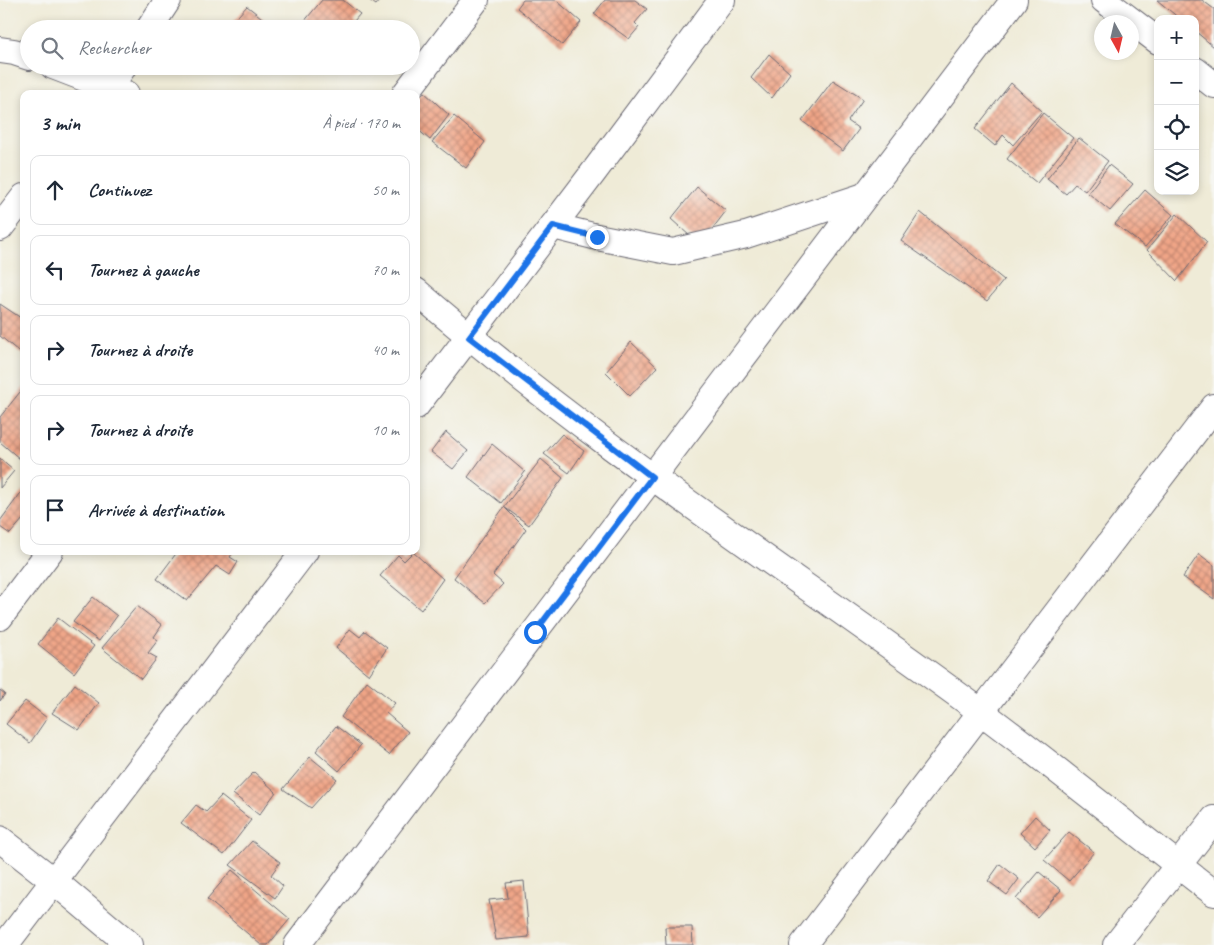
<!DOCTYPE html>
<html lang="fr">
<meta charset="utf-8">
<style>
body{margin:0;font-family:Caveat,sans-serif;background:#f2f2f3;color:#1f2937}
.controls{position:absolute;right:15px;top:15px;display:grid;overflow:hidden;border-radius:10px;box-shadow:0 2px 8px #0003}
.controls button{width:45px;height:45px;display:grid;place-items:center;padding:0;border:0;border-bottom:1px solid #e0e1e3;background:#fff;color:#1f2937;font:25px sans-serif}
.compass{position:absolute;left:1094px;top:15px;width:45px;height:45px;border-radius:50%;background:#fff;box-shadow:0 2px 8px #0003;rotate:172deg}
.stop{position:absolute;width:15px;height:15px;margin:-11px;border:4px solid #1a73e8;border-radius:50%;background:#fff}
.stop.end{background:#1a73e8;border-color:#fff;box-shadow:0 1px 5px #0008}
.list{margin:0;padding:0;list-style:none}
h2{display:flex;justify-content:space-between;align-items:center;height:65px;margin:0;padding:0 20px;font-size:21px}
h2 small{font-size:16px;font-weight:400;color:#747a83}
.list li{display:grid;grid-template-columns:32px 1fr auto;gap:15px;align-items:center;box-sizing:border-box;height:70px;margin:0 10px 10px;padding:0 10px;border:1px solid #e0e1e3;border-radius:10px}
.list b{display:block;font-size:19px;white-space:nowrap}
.list em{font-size:16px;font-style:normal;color:#747a83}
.icon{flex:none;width:28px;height:28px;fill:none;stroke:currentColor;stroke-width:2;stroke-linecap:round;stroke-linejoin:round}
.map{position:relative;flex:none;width:1214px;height:945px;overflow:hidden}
.search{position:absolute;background:#fff;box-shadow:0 2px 8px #0003;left:20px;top:20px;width:400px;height:55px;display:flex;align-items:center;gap:12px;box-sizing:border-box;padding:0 18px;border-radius:28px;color:#747a83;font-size:19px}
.panel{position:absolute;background:#fff;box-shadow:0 2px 8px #0003;left:20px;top:90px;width:400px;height:465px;border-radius:10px}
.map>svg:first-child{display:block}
.building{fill:url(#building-cross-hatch)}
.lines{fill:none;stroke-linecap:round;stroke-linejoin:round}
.minor-casing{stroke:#6a6872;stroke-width:28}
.minor{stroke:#fff;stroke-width:26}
.route{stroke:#1a73e8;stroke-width:6}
</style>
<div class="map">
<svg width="1214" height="945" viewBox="0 0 1214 945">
<defs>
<pattern id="building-cross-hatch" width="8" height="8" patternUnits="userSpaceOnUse" patternTransform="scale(1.25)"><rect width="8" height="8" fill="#f0a587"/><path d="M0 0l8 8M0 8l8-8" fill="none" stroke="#c28670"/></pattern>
</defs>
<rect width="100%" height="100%" fill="#f6f6f2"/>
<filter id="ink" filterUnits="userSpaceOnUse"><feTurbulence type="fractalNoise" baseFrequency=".02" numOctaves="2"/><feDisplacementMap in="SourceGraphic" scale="10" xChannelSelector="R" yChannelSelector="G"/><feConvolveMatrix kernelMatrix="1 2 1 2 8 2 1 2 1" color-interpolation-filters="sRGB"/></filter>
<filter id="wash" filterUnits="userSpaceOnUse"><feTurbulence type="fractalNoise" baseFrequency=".0096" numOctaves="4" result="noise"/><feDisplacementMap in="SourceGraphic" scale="20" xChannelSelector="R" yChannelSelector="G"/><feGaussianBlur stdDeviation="1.12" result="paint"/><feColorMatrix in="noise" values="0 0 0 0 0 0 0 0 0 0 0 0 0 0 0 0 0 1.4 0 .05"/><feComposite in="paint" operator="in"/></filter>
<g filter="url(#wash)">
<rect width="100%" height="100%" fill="#efebd7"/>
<g id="blocks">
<g class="building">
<path d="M322 0H343L360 14 354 21 362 29H298Z"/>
<path d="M369 0H380L376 5Z"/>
<path d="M523 0H556L581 22 562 45 517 8Z"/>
<path d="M605 0H635L647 9 635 23 639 27 629 39 594 14Z"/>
<path d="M1157 0H1202L1214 9V47L1195 31V19H1180Z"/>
<path d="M247 6 276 29H234L229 26Z"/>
<path d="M769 54 790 73 772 98 751 78Z"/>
<path d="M833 80 863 99 848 121 859 129 843 151 802 121Z"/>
<path d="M1011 83 1042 111 1013 145 1003 135 995 146 975 129Z"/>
<path d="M423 91 449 115 430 140 416 128V99Z"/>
<path d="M1043 113 1073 138 1037 183 1007 159Z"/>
<path d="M454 116 485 142 466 168 432 142Z"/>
<path d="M1079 138 1108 161 1085 191 1075 184 1066 194 1047 179Z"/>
<path d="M1109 165 1133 184 1110 211 1088 193Z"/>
<path d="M697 187 726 211 700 245 671 219Z"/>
<path d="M1145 190 1173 215 1145 247 1115 224Z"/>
<path d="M920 212 1004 280 987 301 901 241Z"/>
<path d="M1177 214 1207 242 1177 281 1147 250Z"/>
<path d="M0 304 21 318 24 315V356L0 336Z"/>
<path d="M631 342 657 367 630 396 606 372Z"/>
<path d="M24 387V454L20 459 0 442V417Z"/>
<path d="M446 432 468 451 453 469 431 452Z"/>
<path d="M562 434 584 451 569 473 544 454Z"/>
<path d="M492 444 525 472 501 503 468 477Z"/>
<path d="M0 459 14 471 0 488Z"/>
<path d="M541 459 563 478 529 525 504 507 526 529 493 575 503 584 485 603 454 578 504 507Z"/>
<path d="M23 490 24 518 10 534 0 527V521Z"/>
<path d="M178 551H234L230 557 238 562 230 575 216 566 187 601 157 579Z"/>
<path d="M413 552 443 579 421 610 380 576 398 555 404 561Z"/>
<path d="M1199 554 1214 565V599L1183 577Z"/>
<path d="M93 597 117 616 99 641 73 622Z"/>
<path d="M137 606 162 625 154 637 158 640 148 653 157 658 141 679 102 648Z"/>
<path d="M58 618 94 646 74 673 38 644Z"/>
<path d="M350 629 360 637 365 631 387 648 369 675 336 648Z"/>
<path d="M367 681 395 703 386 713 408 732 389 755 341 717Z"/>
<path d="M75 684 99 703 79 730 52 713Z"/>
<path d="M0 690 5 694 0 701Z"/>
<path d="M25 701 47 718 30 743 6 724Z"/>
<path d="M336 726 361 745 339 771 316 751Z"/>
<path d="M310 757 337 779 311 808 283 789Z"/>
<path d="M254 772 276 792 259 815 233 794Z"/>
<path d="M221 796 251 820 224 855 181 823 196 805 206 812Z"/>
<path d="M1035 816 1050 830 1035 847 1020 833Z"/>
<path d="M1069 832 1094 852 1069 881 1044 860Z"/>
<path d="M252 841 280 862 271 875 283 886 275 898 230 865Z"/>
<path d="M1000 864 1019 879 1007 895 988 881Z"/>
<path d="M232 870 290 919 268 945H261L207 899Z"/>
<path d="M1039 872 1061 890 1037 917 1016 899Z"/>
<path d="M524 881 529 937 496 940 489 900 508 898 506 883Z"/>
<path d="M665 927H692L693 945H666Z"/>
</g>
</g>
</g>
<g filter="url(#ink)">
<use href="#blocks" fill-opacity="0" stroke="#6a6872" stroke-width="1"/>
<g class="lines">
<g class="minor-casing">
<g id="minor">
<path d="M1104 0 1158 41"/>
<path d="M149 29 168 0"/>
<path d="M0 50 14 52 29 57"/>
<path d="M53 66 126 94"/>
<path d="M1195 70 1214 85"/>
<path d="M105 94 124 66"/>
<path d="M405 94 476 0"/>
<path d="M553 226 597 237 673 252 746 235 864 196"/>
<path d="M0 228 24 197"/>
<path d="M416 291C593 445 791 572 980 711 1059 770 1136 833 1214 893"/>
<path d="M416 406 593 173 722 0"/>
<path d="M0 617 50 551"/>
<path d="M0 839 54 881 130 945"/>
<path d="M5 945 305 551"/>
<path d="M297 945 1014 0"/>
<path d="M803 945 1214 407"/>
<path d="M1116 945 1214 819"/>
</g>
</g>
<use href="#minor" class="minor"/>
</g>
</g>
<g class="lines" filter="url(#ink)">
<path class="route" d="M535 632 652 477 469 337 553 226 597 237"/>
</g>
</svg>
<div class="controls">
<button>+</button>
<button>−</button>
<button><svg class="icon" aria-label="locate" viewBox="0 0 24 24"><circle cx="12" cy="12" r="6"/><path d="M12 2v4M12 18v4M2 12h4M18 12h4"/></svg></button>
<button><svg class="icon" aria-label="layers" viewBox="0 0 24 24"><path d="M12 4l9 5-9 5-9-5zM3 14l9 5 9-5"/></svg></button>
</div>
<svg class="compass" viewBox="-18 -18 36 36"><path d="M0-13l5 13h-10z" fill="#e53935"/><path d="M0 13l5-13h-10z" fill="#747a83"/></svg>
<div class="stop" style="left:535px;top:632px"></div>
<div class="stop end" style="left:597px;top:237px"></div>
<div class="search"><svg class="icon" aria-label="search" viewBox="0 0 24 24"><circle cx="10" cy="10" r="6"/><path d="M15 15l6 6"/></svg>Rechercher</div>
<section class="panel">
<h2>3 min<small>À pied · 170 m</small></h2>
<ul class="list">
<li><svg class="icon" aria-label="ahead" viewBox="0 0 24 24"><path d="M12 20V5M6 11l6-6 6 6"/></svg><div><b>Continuez</b></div><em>50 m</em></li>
<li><svg class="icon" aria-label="left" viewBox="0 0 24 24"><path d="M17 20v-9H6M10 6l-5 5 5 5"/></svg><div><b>Tournez à gauche</b></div><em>70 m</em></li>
<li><svg class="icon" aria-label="right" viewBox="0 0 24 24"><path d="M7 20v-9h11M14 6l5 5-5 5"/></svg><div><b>Tournez à droite</b></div><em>40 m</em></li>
<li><svg class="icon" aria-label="right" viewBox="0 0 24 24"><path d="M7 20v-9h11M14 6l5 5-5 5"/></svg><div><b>Tournez à droite</b></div><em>10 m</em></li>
<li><svg class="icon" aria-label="arrive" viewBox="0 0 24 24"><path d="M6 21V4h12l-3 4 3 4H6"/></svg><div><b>Arrivée à destination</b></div></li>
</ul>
</section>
</div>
